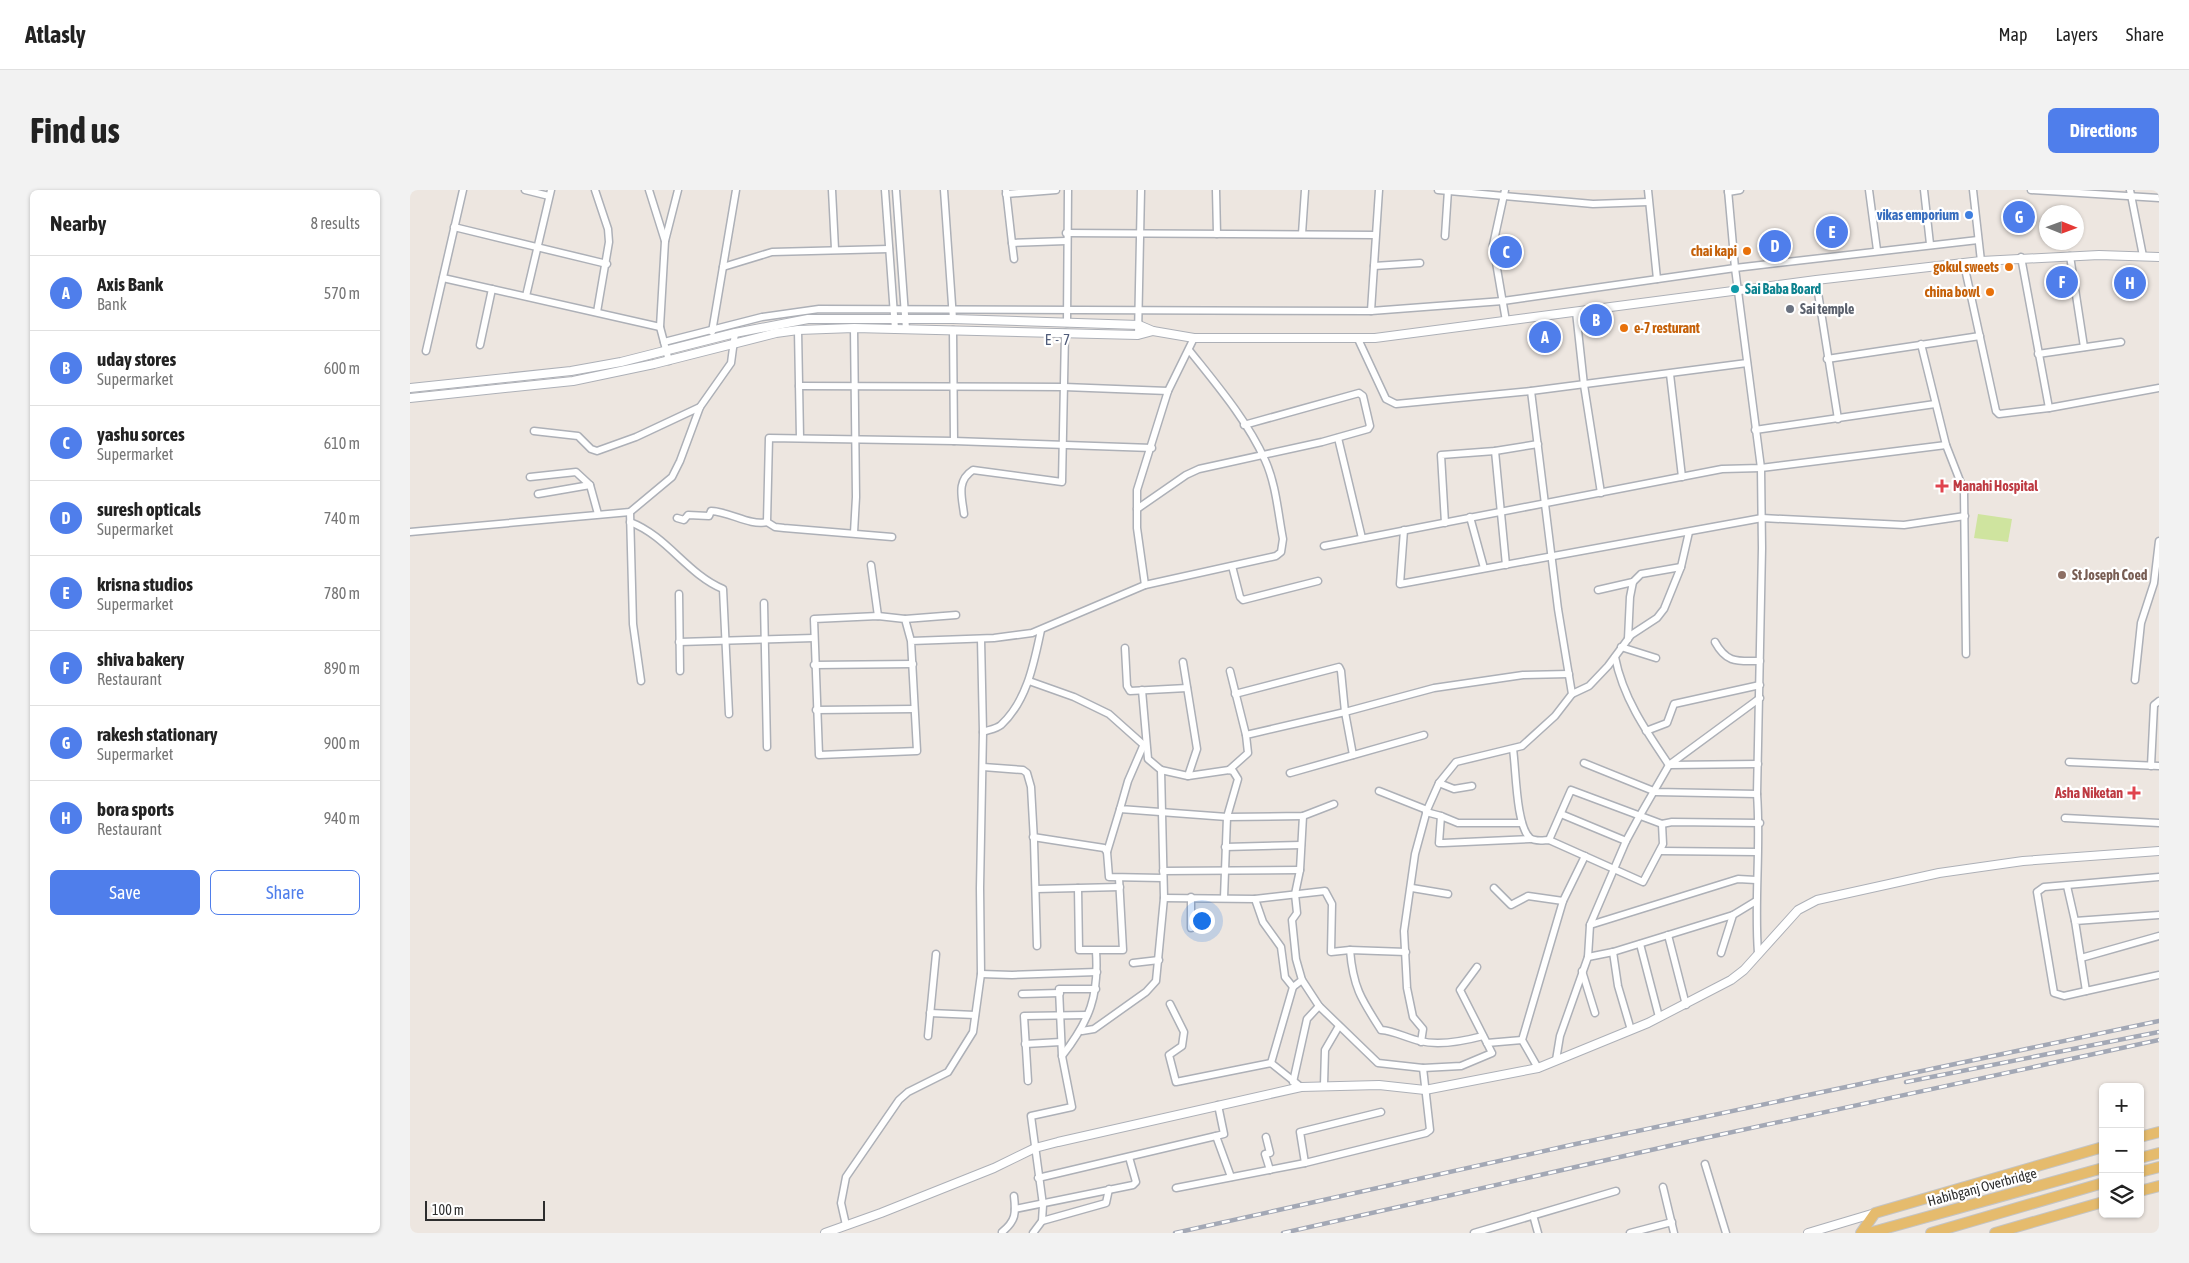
<!DOCTYPE html>
<meta charset="utf-8">
<style>
body{margin:0;font-family:"Asap Condensed",sans-serif;background:#f2f2f2;color:#222}
.controls{position:absolute;right:15px;bottom:15px;display:grid;overflow:hidden;border-radius:8px;box-shadow:0 1px 4px #0004}
.controls button{width:45px;height:45px;display:grid;place-items:center;padding:0;border:0;border-bottom:1px solid #e0e0e0;background:#fff;color:#222;font:25px sans-serif}
.compass{position:absolute;left:1629px;top:15px;width:45px;height:45px;border-radius:50%;background:#fff;box-shadow:0 1px 4px #0004;rotate:91deg}
.scale{position:absolute;left:15px;bottom:12px;width:120px;box-sizing:border-box;padding-left:5px;border:2px solid #2d2d2d;border-top:0;font-size:14px;line-height:18px;white-space:nowrap;color:#2d2d2d;-webkit-text-stroke:4px #fff;paint-order:stroke}
.you{position:absolute;left:791px;top:730px;width:18px;height:18px;margin:-12px;border:4px solid #fff;border-radius:50%;background:#1a73e8;box-shadow:0 0 0 8px #1a73e833}
.badge{display:grid;place-items:center;width:32px;height:32px;border-radius:50%;background:#4f7eeb;color:#fff;font-size:16px;font-weight:700}
.pin{position:absolute;translate:-50% -50%;border:2px solid #fff;box-shadow:0 1px 5px #0006}
.list{margin:0;padding:0;list-style:none}
h2{display:flex;justify-content:space-between;align-items:center;height:65px;margin:0;padding:0 20px;font-size:21px}
h2 small{font-size:16px;font-weight:400;color:#767676}
.list li{display:grid;grid-template-columns:32px 1fr auto;gap:15px;align-items:center;box-sizing:border-box;height:75px;padding:0 20px;border-top:1px solid #e0e0e0}
.list b{display:block;font-size:19px;white-space:nowrap}
.list p{margin:0;font-size:16px;white-space:nowrap;color:#767676}
.list em{font-size:16px;font-style:normal;color:#767676}
.actions{display:flex;gap:10px;padding:15px 20px}
.actions a{flex:1;padding:11px 0;border:1px solid #4f7eeb;border-radius:8px;text-align:center;font-size:18px;color:#4f7eeb}
.actions .main{background:#4f7eeb;color:#fff}
.icon{flex:none;width:28px;height:28px;fill:none;stroke:currentColor;stroke-width:2;stroke-linecap:round;stroke-linejoin:round}
.map{position:relative;flex:none;width:1749px;height:1043px;overflow:hidden;border-radius:8px}
header{display:flex;align-items:center;gap:30px;box-sizing:border-box;height:70px;padding:0 25px;background:#fff;border-bottom:1px solid #e0e0e0}
header strong{font-size:24px}
nav{display:flex;gap:28px;margin-inline-start:auto;font-size:18px}
.intro{display:flex;align-items:center;justify-content:space-between;box-sizing:border-box;height:120px;padding:0 30px}
h1{margin:0;font-size:35px}
.button{padding:12px 22px;border-radius:8px;background:#4f7eeb;color:#fff;font-size:18px;font-weight:700}
main{display:flex;gap:30px;padding:0 30px}
aside{flex:1;background:#fff;border-radius:8px;box-shadow:0 1px 4px #0004}
.map>svg:first-child{display:block}
.pitch{fill:#cfe49f}
.lines{fill:none;stroke-linecap:round;stroke-linejoin:round}
.minor-casing{stroke:#adb0b7;stroke-width:9}
.tertiary-casing{stroke:#adb0b7;stroke-width:10}
.primary-casing{stroke:#c4c4c4;stroke-width:12}
.minor{stroke:#fff;stroke-width:6}
.tertiary{stroke:#fff;stroke-width:8}
.primary{stroke:#e5bb6d;stroke-width:10}
.rail-casing{stroke:#a3a8b5;stroke-width:4.5}
.rail{stroke:#fff;stroke-width:2.5;stroke-dasharray:8;stroke-linecap:butt}
.shop-dot{fill:#3f7fe0;stroke:#fff;stroke-width:2}
.food-dot{fill:#e8710a;stroke:#fff;stroke-width:2}
.culture-dot{fill:#0f9aa8;stroke:#fff;stroke-width:2}
.worship-dot{fill:#6b7280;stroke:#fff;stroke-width:2}
.health-dot{fill:#e0444e;stroke:#fff;stroke-width:2}
.education-dot{fill:#8d6e63;stroke:#fff;stroke-width:2}
.labels{text-anchor:middle;dominant-baseline:central;stroke-width:4.5;stroke-linejoin:round;paint-order:stroke}
.shop-label{font-size:14px;font-weight:bold;fill:#366cbe;stroke:#fff;text-anchor:end}
.food-label{font-size:14px;font-weight:bold;fill:#c56008;stroke:#fff;text-anchor:end}
.culture-label{font-size:14px;font-weight:bold;fill:#0d838f;stroke:#fff;text-anchor:start}
.worship-label{font-size:14px;font-weight:bold;fill:#5b616d;stroke:#fff;text-anchor:start}
.health-label{font-size:14px;font-weight:bold;fill:#be3a42;stroke:#fff;text-anchor:start}
.education-label{font-size:14px;font-weight:bold;fill:#785e54;stroke:#fff;text-anchor:start}
.street-label{font-size:14px;fill:#2d2d2d;stroke:#fff}
.neighbourhood-label{font-size:15px;letter-spacing:1px;fill:#505c7a;stroke:#fff}
</style>
<header>
<strong>Atlasly</strong>
<nav><a>Map</a><a>Layers</a><a>Share</a></nav>
</header>
<div class="intro"><h1>Find us</h1><a class="button">Directions</a></div>
<main>
<aside>
<h2>Nearby<small>8 results</small></h2>
<ul class="list">
<li><span class="badge">A</span><div><b>Axis Bank</b><p>Bank</p></div><em>570 m</em></li>
<li><span class="badge">B</span><div><b>uday stores</b><p>Supermarket</p></div><em>600 m</em></li>
<li><span class="badge">C</span><div><b>yashu sorces</b><p>Supermarket</p></div><em>610 m</em></li>
<li><span class="badge">D</span><div><b>suresh opticals</b><p>Supermarket</p></div><em>740 m</em></li>
<li><span class="badge">E</span><div><b>krisna studios</b><p>Supermarket</p></div><em>780 m</em></li>
<li><span class="badge">F</span><div><b>shiva bakery</b><p>Restaurant</p></div><em>890 m</em></li>
<li><span class="badge">G</span><div><b>rakesh stationary</b><p>Supermarket</p></div><em>900 m</em></li>
<li><span class="badge">H</span><div><b>bora sports</b><p>Restaurant</p></div><em>940 m</em></li>
</ul>
<div class="actions"><a class="main">Save</a><a>Share</a></div>
</aside>
<div class="map">
<svg width="1749" height="1043" viewBox="0 0 1749 1043">
<rect width="100%" height="100%" fill="#ede6e0"/>
<path class="pitch" d="M1568 324 1602 329 1598 352 1564 348Z"/>
<g class="lines">
<g class="minor-casing">
<g id="minor">
<path d="M115 0 139 6"/>
<path d="M185 0 198 39 199 52 187 122"/>
<path d="M239 0 255 51"/>
<path d="M422 0 425 59"/>
<path d="M475 0 485 139"/>
<path d="M486 0 496 139"/>
<path d="M534 0 543 129"/>
<path d="M596 0 602 53 656 51"/>
<path d="M806 0 807 44"/>
<path d="M1028 0 1183 14 1238 12"/>
<path d="M1095 0 1083 55 1096 131"/>
<path d="M1238 0 1247 89"/>
<path d="M1318 0 1325 78 1351 278 1352 358 1347 604C1351 657 1344 710 1348 763"/>
<path d="M1459 0 1467 60"/>
<path d="M1514 0 1520 54"/>
<path d="M1563 0 1571 71"/>
<path d="M1621 0 1749 8"/>
<path d="M1720 0 1733 66"/>
<path d="M1318 2 1330 0"/>
<path d="M596 4 646 0"/>
<path d="M44 37 197 74"/>
<path d="M656 43 965 45"/>
<path d="M892 44 895 0"/>
<path d="M1035 46 1038 0"/>
<path d="M602 53 604 69"/>
<path d="M1660 66 1674 157"/>
<path d="M1611 67 1639 218"/>
<path d="M1554 74 1586 221 1589 224 1639 218 1749 198"/>
<path d="M964 76 1010 73"/>
<path d="M313 77 362 62 479 59"/>
<path d="M33 88 250 137"/>
<path d="M1406 90 1428 229"/>
<path d="M116 106 141 0"/>
<path d="M961 121 969 0"/>
<path d="M1166 122 1174 195 1191 303"/>
<path d="M657 133 658 0"/>
<path d="M444 138 446 307 444 343"/>
<path d="M388 140 390 248"/>
<path d="M543 140 544 251"/>
<path d="M302 142 326 0"/>
<path d="M728 145 731 0"/>
<path d="M948 149 976 209 986 214 1121 201 1337 173"/>
<path d="M254 152 352 127 409 119 961 121 1093 111 1325 78 1568 50"/>
<path d="M1511 154 1536 255 1554 301 1556 464"/>
<path d="M70 155 82 99"/>
<path d="M16 161 53 0"/>
<path d="M1628 164 1711 152"/>
<path d="M1417 169 1570 146"/>
<path d="M259 171 250 137 255 51 268 0"/>
<path d="M1260 184 1272 287"/>
<path d="M389 196 654 197 758 201"/>
<path d="M1345 240 1525 214"/>
<path d="M124 241 168 246 181 259 187 261 226 247 290 217"/>
<path d="M928 248 952 348"/>
<path d="M1085 261 1096 375"/>
<path d="M120 287 166 282 180 295 188 324"/>
<path d="M128 304 180 295"/>
<path d="M727 319 776 285 789 279 912 252 958 239 960 236 953 206 949 203 834 235"/>
<path d="M220 322 223 434 231 491"/>
<path d="M554 324C552 307 546 291 563 280L652 292 655 143"/>
<path d="M1060 327 1074 378"/>
<path d="M267 328 274 330 278 325 299 326 301 321C321 322 339 336 357 332"/>
<path d="M220 332C257 346 277 384 313 399L319 524"/>
<path d="M1035 333 1031 265 1085 261 1128 254"/>
<path d="M994 340 990 394 1352 328 1494 335 1555 326"/>
<path d="M0 342 220 322 262 287 270 271 290 217 321 173 325 143"/>
<path d="M482 347 374 338 365 337 357 332 359 248 544 251 742 258"/>
<path d="M914 356 1312 279 1351 278 1536 255"/>
<path d="M461 375 468 426"/>
<path d="M822 376 830 407 833 410 908 391"/>
<path d="M735 395 727 338V300L758 201 784 148"/>
<path d="M1188 400 1223 392 1231 384 1271 377"/>
<path d="M269 404 270 481"/>
<path d="M354 413 357 557"/>
<path d="M495 429 546 425"/>
<path d="M1218 449 1220 407 1223 392"/>
<path d="M501 451 507 561 409 565 404 429 468 426 495 429 501 451 584 448 622 443 735 395 866 366 871 362 873 349C868 323 866 294 855 270 837 230 806 194 779 160"/>
<path d="M269 452 404 448"/>
<path d="M1305 452C1317 474 1328 471 1350 471"/>
<path d="M1211 457 1246 468"/>
<path d="M715 458 717 496 720 501 777 498"/>
<path d="M1205 467C1213 508 1236 541 1259 575L1348 574"/>
<path d="M773 472 787 559 778 586"/>
<path d="M404 475 503 474"/>
<path d="M820 481 836 545"/>
<path d="M1725 490 1731 433 1744 393 1749 351"/>
<path d="M619 491 664 507 699 524 736 557"/>
<path d="M825 504 929 477 931 481 935 522 1024 498 1113 485 1159 484"/>
<path d="M1162 504 1179 496 1198 476 1221 445 1247 428 1254 419 1271 377 1279 342"/>
<path d="M406 520 504 519"/>
<path d="M1236 541 1257 533 1264 514 1350 495"/>
<path d="M573 542C578 540 586 539 591 535 617 511 624 473 631 440"/>
<path d="M734 554 718 591 710 619 817 627 893 626 924 614"/>
<path d="M1103 559C1106 579 1106 636 1120 648 1125 652 1134 650 1139 650L1233 692 1253 654 1252 634"/>
<path d="M1659 572 1749 576"/>
<path d="M1174 573 1246 602 1347 604"/>
<path d="M1741 576 1744 515 1749 511"/>
<path d="M573 577 613 580 617 583 621 597 624 651 627 756"/>
<path d="M751 580 778 586 819 580 823 581 828 589 817 627 814 708"/>
<path d="M819 580 838 563 836 545 935 522 943 565"/>
<path d="M880 583 1014 545"/>
<path d="M1029 593 1044 599 1062 596"/>
<path d="M969 601 1017 620"/>
<path d="M1016 622 1031 626"/>
<path d="M1151 624 1216 651"/>
<path d="M893 626 890 680 885 704 887 723 882 730 886 769 892 790 909 816 968 873 1013 878 1051 876 1082 863 1050 800 1067 777"/>
<path d="M1655 628 1749 633"/>
<path d="M1111 633H1048L1031 626 1029 653H1033L1120 649"/>
<path d="M623 647 694 658 697 662 699 687 753 688"/>
<path d="M1139 650 1161 600 1252 634 1262 632 1350 633"/>
<path d="M815 657 891 655"/>
<path d="M1250 661 1347 662"/>
<path d="M697 662 710 619"/>
<path d="M753 681 890 680"/>
<path d="M1657 696 1665 731"/>
<path d="M668 698 669 760H713L709 688"/>
<path d="M1002 698 1038 704"/>
<path d="M1084 698 1101 715 1118 706 1153 711"/>
<path d="M626 699 710 697"/>
<path d="M781 707V738"/>
<path d="M754 708 845 709 915 701 922 714 921 762 940 760 996 762"/>
<path d="M845 709 853 732 871 757 875 787 883 797"/>
<path d="M1749 725 1665 731 1676 801 1749 785"/>
<path d="M1180 735 1328 689 1346 690"/>
<path d="M1258 745 1276 815"/>
<path d="M1230 754 1249 827"/>
<path d="M940 760C943 797 951 809 971 840 985 841 996 848 1010 851 1029 856 1054 851 1073 846"/>
<path d="M1203 762 1208 796 1221 840"/>
<path d="M1311 763 1323 725 1346 711"/>
<path d="M1178 767 1203 762 1323 725"/>
<path d="M1671 768 1749 746"/>
<path d="M723 773 749 770"/>
<path d="M1172 781 1185 823"/>
<path d="M571 784 602 785 687 782"/>
<path d="M1676 801 1654 806 1644 803 1627 702 1634 697 1749 687"/>
<path d="M612 804 650 803"/>
<path d="M760 814 774 842 772 856 759 865 766 892 861 873 891 897"/>
<path d="M520 823 565 825"/>
<path d="M672 841 684 839 736 802 746 791 754 708 751 580 738 569 732 500"/>
<path d="M518 846 526 764"/>
<path d="M1011 852 1013 839 1003 827 997 798 994 741 1005 664 1017 620 1029 593 1046 572 1112 556 1145 526 1162 504 1148 419 1121 201"/>
<path d="M1077 853 1112 850"/>
<path d="M615 854 651 852"/>
<path d="M652 866C680 830 689 806 686 761"/>
<path d="M1146 870 1150 846 1178 767 1180 735 1216 651 1229 627 1259 575 1350 508"/>
<path d="M861 873 883 797 892 790"/>
<path d="M1128 878 1112 850 1153 711 1175 666"/>
<path d="M618 891 614 826 677 825"/>
<path d="M883 892 897 829 909 816"/>
<path d="M914 895 915 860 929 836"/>
<path d="M808 915 814 944 806 946 821 987"/>
<path d="M856 947 860 963 855 964 860 980"/>
<path d="M895 973 890 942 971 922"/>
<path d="M1295 974 1316 1043"/>
<path d="M628 988 806 946"/>
<path d="M1253 997 1264 1043"/>
<path d="M766 998 895 973 1016 943 1020 940 1013 878"/>
<path d="M605 1019 723 995 726 992 719 967"/>
<path d="M1123 1025 1128 1043"/>
<path d="M632 1031 696 1013 699 999"/>
<path d="M436 1035 431 1013 436 987 489 910 498 902 538 882 563 842 571 784 570 698 573 542 571 449"/>
<path d="M592 1042C606 1031 606 1023 604 1006"/>
<path d="M623 1043 632 1031 633 1015 621 926 662 917 652 866 649 799H686"/>
<path d="M1064 1043 1206 1001"/>
<path d="M1220 1043 1262 1032"/>
</g>
</g>
<g class="tertiary-casing">
<g id="tertiary">
<path d="M0 198 161 181 211 172 325 143 398 129H543L729 135 743 141 784 148H965L1406 90 1571 71 1689 65 1749 67"/>
<path d="M0 208 163 191 244 174 366 143 388 140 444 138 728 145 743 141"/>
<path d="M415 1043 471 1023 584 978 625 958 648 952 891 897 969 895 1015 900 1128 878 1238 833 1321 790 1334 780 1388 720 1407 710 1529 683 1613 671 1749 661"/>
<path d="M1398 1043 1465 1023"/>
</g>
</g>
<g class="primary-casing">
<g id="primary">
<path d="M1730 947 1749 942"/>
<path d="M1730 968 1749 963"/>
<path d="M1730 982 1749 977"/>
<path d="M1730 1001 1749 996"/>
<path d="M1451 1043 1465 1023 1693 957"/>
<path d="M1459 1043 1693 978"/>
<path d="M1521 1043 1693 993"/>
<path d="M1585 1043 1693 1012"/>
</g>
</g>
<use href="#minor" class="minor"/>
<use href="#tertiary" class="tertiary"/>
<use href="#primary" class="primary"/>
<g class="rail-casing">
<g id="rail">
<path d="M1496 892 1749 842"/>
<path d="M765 1043 1161 955 1749 831"/>
<path d="M873 1043 1281 951 1749 850"/>
</g>
</g>
<use href="#rail" class="rail"/>
</g>
<circle class="shop-dot" cx="1559" cy="25" r="5"/>
<g class="food-dot">
<circle cx="1337" cy="61" r="5"/>
<circle cx="1599" cy="77" r="5"/>
<circle cx="1580" cy="102" r="5"/>
<circle cx="1214" cy="138" r="5"/>
</g>
<circle class="culture-dot" cx="1325" cy="99" r="5"/>
<circle class="worship-dot" cx="1380" cy="119" r="5"/>
<g class="health-dot">
<path d="M1529.5 288.5h5v5h5v5h-5v5h-5v-5h-5v-5h5z"/>
<path d="M1721.5 595.5h5v5h5v5h-5v5h-5v-5h-5v-5h5z"/>
</g>
<circle class="education-dot" cx="1652" cy="385" r="5"/>
<g class="labels">
<g class="shop-label">
<text x="1549" y="25">vikas emporium</text>
</g>
<g class="food-label">
<text x="1327" y="61">chai kapi</text>
<text x="1589" y="77">gokul sweets</text>
<text x="1570" y="102">china bowl</text>
<text x="1224" y="138" text-anchor="start">e-7 resturant</text>
</g>
<g class="culture-label">
<text x="1335" y="99">Sai Baba Board</text>
</g>
<g class="worship-label">
<text x="1390" y="119">Sai temple</text>
</g>
<g class="health-label">
<text x="1543" y="296">Manahi Hospital</text>
<text x="1713" y="603" text-anchor="end">Asha Niketan</text>
</g>
<g class="education-label">
<text x="1662" y="385">St Joseph Coed</text>
</g>
<g class="street-label">
<text transform="translate(1572 997) rotate(-15)">Habibganj Overbridge</text>
</g>
<g class="neighbourhood-label">
<text x="648" y="149">E - 7</text>
</g>
</g>
</svg>
<div class="controls">
<button>+</button>
<button>−</button>
<button><svg class="icon" aria-label="layers" viewBox="0 0 24 24"><path d="M12 4l9 5-9 5-9-5zM3 14l9 5 9-5"/></svg></button>
</div>
<svg class="compass" viewBox="-18 -18 36 36"><path d="M0-13l5 13h-10z" fill="#e53935"/><path d="M0 13l5-13h-10z" fill="#767676"/></svg>
<div class="scale">100 m</div>
<div class="you"></div>
<div class="pin badge" style="left:1135px;top:147px">A</div>
<div class="pin badge" style="left:1186px;top:130px">B</div>
<div class="pin badge" style="left:1096px;top:62px">C</div>
<div class="pin badge" style="left:1365px;top:56px">D</div>
<div class="pin badge" style="left:1422px;top:42px">E</div>
<div class="pin badge" style="left:1652px;top:92px">F</div>
<div class="pin badge" style="left:1609px;top:27px">G</div>
<div class="pin badge" style="left:1720px;top:93px">H</div>
</div>
</main>
